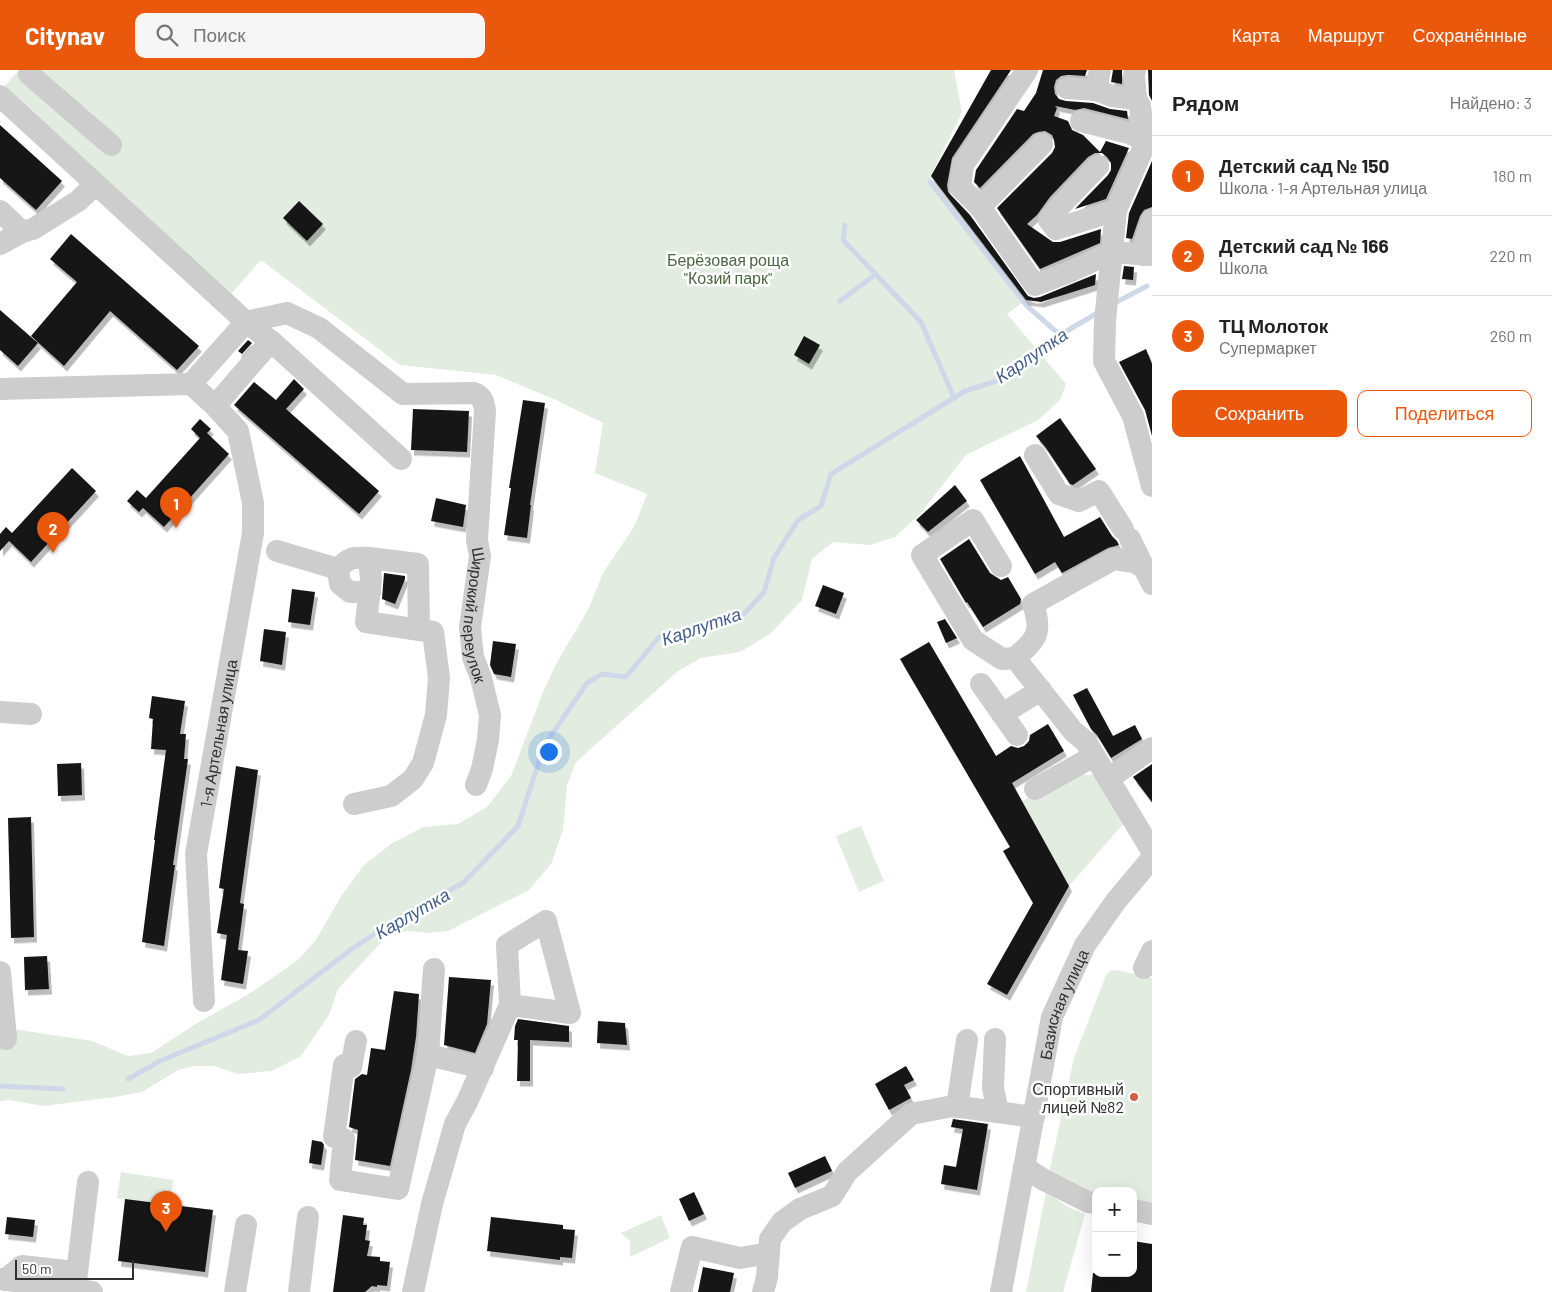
<!DOCTYPE html>
<html lang="ru">
<meta charset="utf-8">
<style>
body{margin:0;font-family:Barlow,sans-serif;background:#f6f6f6;color:#222}
.controls{position:absolute;right:15px;bottom:15px;display:grid;overflow:hidden;border-radius:10px;box-shadow:0 5px 20px #0002}
.controls button{width:45px;height:45px;display:grid;place-items:center;padding:0;border:0;border-bottom:1px solid #e0e0e0;background:#fff;color:#222;font:25px sans-serif}
.scale{position:absolute;left:15px;bottom:12px;width:119px;box-sizing:border-box;padding-left:5px;border:2px solid #303030;border-top:0;font-size:14px;line-height:18px;white-space:nowrap;color:#303030;-webkit-text-stroke:4px #fff;paint-order:stroke}
.you{position:absolute;left:548px;top:681px;width:18px;height:18px;margin:-12px;border:4px solid #fff;border-radius:50%;background:#1a73e8;box-shadow:0 0 0 8px #1a73e833}
.badge{display:grid;place-items:center;width:32px;height:32px;border-radius:50%;background:#ea580c;color:#fff;font-size:16px;font-weight:700}
.pin{position:absolute;translate:-50% -41px;filter:drop-shadow(0 1px 2px #0008)}
.pin::after{content:'';position:absolute;top:26px;width:18px;height:15px;background:inherit;clip-path:polygon(0 0,100% 0,50% 100%)}
.list{margin:0;padding:0;list-style:none}
h2{display:flex;justify-content:space-between;align-items:center;height:65px;margin:0;padding:0 20px;font-size:21px}
h2 small{font-size:16px;font-weight:400;color:#767676}
.list li{display:grid;grid-template-columns:32px 1fr auto;gap:15px;align-items:center;box-sizing:border-box;height:80px;padding:0 20px;border-top:1px solid #e0e0e0}
.list b{display:block;font-size:19px;white-space:nowrap}
.list p{margin:0;font-size:16px;white-space:nowrap;color:#767676}
.list em{font-size:16px;font-style:normal;color:#767676}
.actions{display:flex;gap:10px;padding:15px 20px}
.actions a{flex:1;padding:11px 0;border:1px solid #ea580c;border-radius:10px;text-align:center;font-size:18px;color:#ea580c}
.actions .main{background:#ea580c;color:#fff}
.icon{flex:none;width:28px;height:28px;fill:none;stroke:currentColor;stroke-width:2;stroke-linecap:round;stroke-linejoin:round}
.map{position:relative;flex:none;width:1152px;height:1222px;overflow:hidden}
header{display:flex;align-items:center;gap:30px;box-sizing:border-box;height:70px;padding:0 25px;background:#ea580c;color:#fff}
header strong{font-size:24px}
nav{display:flex;gap:28px;margin-inline-start:auto;font-size:18px}
.search{width:350px;height:45px;background:#f6f6f6;display:flex;align-items:center;gap:12px;box-sizing:border-box;padding:0 18px;border-radius:10px;color:#767676;font-size:19px}
main{display:flex}
aside{flex:1;background:#fff}
.map>svg:first-child{display:block}
.green{fill:#e3ece0}
.lines{fill:none;stroke-linecap:round;stroke-linejoin:round}
.stream{stroke:#ced8e9;stroke-width:5}
.building{fill:#171717;filter:url(#shadow)}
.minor{stroke:#cdcdcd;stroke-width:22}
.poi-dot{fill:#d55d44;stroke:#fff;stroke-width:2}
.labels{text-anchor:middle;dominant-baseline:central;stroke-width:5;stroke-linejoin:round;paint-order:stroke}
.park-label{font-size:16px;fill:#4a6841;stroke:#fff}
.street-label{font-size:16px;fill:#303030;stroke:#fff}
.poi-label{font-size:16px;fill:#303030;stroke:#fff;text-anchor:end}
.water-label{font-size:18px;font-style:italic;fill:#455f8b;stroke:#fff}
</style>
<header>
<strong>Citynav</strong>
<div class="search"><svg class="icon" aria-label="search" viewBox="0 0 24 24"><circle cx="10" cy="10" r="6"/><path d="M15 15l6 6"/></svg>Поиск</div>
<nav><a>Карта</a><a>Маршрут</a><a>Сохранённые</a></nav>
</header>
<main>
<div class="map">
<svg width="1152" height="1222" viewBox="0 0 1152 1222">
<defs>
<filter id="shadow"><feDropShadow dx="3" dy="5.5" stdDeviation="0" flood-color="#0004"/></filter>
</defs>
<rect width="100%" height="100%" fill="#fff"/>
<g class="green">
<path d="M19 0H954L962 42 931 106 1026 230 1007 244 1066 314 1060 330 1038 350 966 385 920 444 895 467 870 475 833 472 812 489 802 530 770 564 740 582 701 588 678 601 576 692 567 715 563 760 551 794 529 820 448 861 428 863 407 861 388 865 338 919 329 945 301 986 272 1001 238 1004 214 996H194L178 1000 142 1022 115 1027 43 1036 9 1030 0 1031V957L92 971 128 986 151 983 194 955 252 922 298 890 315 871 342 825 363 796 391 774 423 757 458 754 487 737 511 706 543 622 557 592 588 540 603 503 634 457 647 424 595 403 603 353 556 330 496 305 400 295 261 190 231 224 4 17Z"/>
<path d="M1078 704 1106 706 1130 746 1069 816 1022 731Z"/>
<path d="M861 756 884 811 859 822 836 766Z"/>
<path d="M1117 900 1152 908V1136L1133 1132V1121H1096V1123L1048 1107 1074 988 1106 905 1110 901Z"/>
<path d="M121 1102 173 1110 171 1135 117 1128Z"/>
<path d="M1046 1122 1068 1137 1085 1144 1063 1222H1026Z"/>
<path d="M661 1145 670 1168 630 1187V1171L621 1163Z"/>
</g>
<g class="lines">
<g class="stream">
<path d="M930 112 1027 236 1060 265"/>
<path d="M845 155 843 170 921 252 954 328"/>
<path d="M840 231 876 204"/>
<path d="M1113 234 1147 216"/>
<path d="M128 1009 160 991 259 950 349 881 398 848 463 813 518 756 544 676 587 613 602 604 626 607 659 567 743 545 764 522 774 488 798 450 821 436 831 404 965 321 1003 309 1011 300 1060 265 1099 242"/>
<path d="M0 1016 63 1019"/>
</g>
</g>
<g class="building">
<path d="M991 0H1011L952 88 947 115 948 122 970 145 1028 226 1034 228 1040 227 1096 204 1095 215 1041 232 1026 230 931 106Z"/>
<path d="M1043 0H1087L1085 6 1068 5 1061 6 1056 10 1054 17 1055 24 1059 29 1066 31 1093 33 1110 39 1127 41 1128 49 1084 38 1075 40 1055 36 1057 38 1054 46 1068 51 1072 60 1083 65 1100 82 1106 71 1129 78 1106 129 1075 139 1108 105 1111 100V93L1107 87 1102 83H1095L1088 87 1050 127 1037 145 1027 154 1053 172H1060L1101 159 1100 173 1040 199 997 138 1052 83 1055 77 1054 70 1052 65 1045 61 1038 62 1033 64 980 118 974 112 976 100 1017 39 1024 41 1036 23Z"/>
<path d="M1113 0H1122V14L1111 12Z"/>
<path d="M1148 0H1152V31L1149 25Z"/>
<path d="M0 55 62 111 36 140 0 108Z"/>
<path d="M1152 91V137L1144 140 1140 146 1132 169 1126 168 1129 143Z"/>
<path d="M299 131 323 154 307 171 283 148Z"/>
<path d="M71 164 199 276 177 300 110 241 64 296 31 266 77 212 50 189Z"/>
<path d="M1124 196 1134 197 1133 210 1122 209Z"/>
<path d="M0 240 38 273 18 296 0 280Z"/>
<path d="M804 266 820 275 809 294 794 285Z"/>
<path d="M248 270 252 273 242 284 238 281Z"/>
<path d="M1146 279 1152 294V366L1145 340 1119 292Z"/>
<path d="M294 309 304 319 286 339 379 421 359 444 234 335 254 312 276 330Z"/>
<path d="M523 330 545 333 530 435H531L527 468 504 465 511 418H509Z"/>
<path d="M413 339 469 341 467 382 411 380Z"/>
<path d="M1060 348 1096 399 1073 415 1070 414 1046 378 1036 366Z"/>
<path d="M200 349 211 359 207 363 229 384 164 457 143 438 139 442 127 431 137 420 146 428 200 368 191 359Z"/>
<path d="M1020 386 1064 467 1100 447 1112 466 1117 471 1119 475 1108 478 1062 503 1055 492 1035 504 980 410Z"/>
<path d="M72 398 96 421 31 492 9 471 0 481V464L6 457 12 463Z"/>
<path d="M955 415 967 431 928 462 916 450Z"/>
<path d="M436 428 466 435 463 457 431 451Z"/>
<path d="M969 469 990 503 1001 510 1008 507 1021 529 1020 534 983 557 967 532 966 533 940 489Z"/>
<path d="M384 503 405 506V509L395 534 382 529Z"/>
<path d="M823 515 844 523 836 544 815 536Z"/>
<path d="M292 519 315 522 310 555 288 552Z"/>
<path d="M945 549 957 568 946 573 937 552Z"/>
<path d="M264 559 286 562 282 595 260 591Z"/>
<path d="M493 571 516 574 511 607 494 604 490 595Z"/>
<path d="M929 572 996 686 1011 676 1018 678 1024 676 1029 671 1030 665 1048 654 1064 681 1012 713 1069 816 1007 925 987 914 1033 833 1003 781 1010 777 900 589Z"/>
<path d="M1087 618 1113 666 1135 655 1142 669 1111 688 1097 665 1091 659 1073 625Z"/>
<path d="M152 626 185 631 180 664H186L184 689H188L173 795H175L164 876 142 872 155 770H154L166 680 151 679 153 649 149 648Z"/>
<path d="M81 693 82 725 58 726 57 694Z"/>
<path d="M1152 694V732L1133 707Z"/>
<path d="M236 696 258 700 240 833 244 834 238 880 248 881 243 914 221 910 227 865 217 863 224 819 219 818Z"/>
<path d="M31 747 34 867 11 868 8 748Z"/>
<path d="M47 886 49 919 25 920 24 887Z"/>
<path d="M449 907 491 910 487 954 475 983 444 975Z"/>
<path d="M394 921 419 924 416 967 411 1000 390 1096 355 1090 358 1060 349 1057 355 1009 362 1004 367 1005 371 978 385 980Z"/>
<path d="M518 949 569 956V972L530 970V1011H517L518 970H514L515 956Z"/>
<path d="M598 951 625 953 627 975 597 973Z"/>
<path d="M906 996 914 1010 904 1015 911 1028 889 1040 875 1014Z"/>
<path d="M953 1049 988 1054 977 1120 941 1114 944 1095 956 1097 963 1059 951 1057Z"/>
<path d="M312 1070 322 1072 324 1075 321 1095 309 1093Z"/>
<path d="M825 1086 832 1101 795 1118 788 1103Z"/>
<path d="M694 1122 704 1144 689 1151 679 1129Z"/>
<path d="M125 1129 213 1140 205 1202 118 1191Z"/>
<path d="M343 1145 364 1148 363 1155H367L365 1170 370 1171 367 1186 380 1187V1191L390 1192 387 1216 377 1215V1217L372 1216 365 1222H333Z"/>
<path d="M7 1147 35 1150 33 1167 5 1164Z"/>
<path d="M491 1147 563 1155V1159L575 1160 572 1188 560 1187V1190L487 1181Z"/>
<path d="M1133 1171 1152 1174V1222H1091L1093 1203H1133Z"/>
<path d="M703 1197 734 1203 730 1222H698Z"/>
</g>
<g class="lines">
<g class="minor">
<path d="M1027 0 963 95 960 117 980 137 1035 215 1069 202 1112 182 1152 185"/>
<path d="M1100 0 1096 20 1112 26 1136 29"/>
<path d="M1135 0 1134 5 1136 29 1140 36 1144 70 1142 81 1116 140 1105 251 1104 291 1133 346 1152 416"/>
<path d="M29 4 111 75"/>
<path d="M1067 18 1096 20"/>
<path d="M0 26 246 252 271 271 401 389"/>
<path d="M1081 51 1129 63 1144 70"/>
<path d="M1098 96 1060 136 1049 150 1056 159 1116 140"/>
<path d="M980 137 1042 74"/>
<path d="M0 141 22 162"/>
<path d="M0 174 22 162 33 159 78 131 96 114"/>
<path d="M1143 185 1144 175 1152 150"/>
<path d="M0 319 191 314"/>
<path d="M215 336 271 271"/>
<path d="M1035 385 1059 424 1079 431 1099 421 1123 459"/>
<path d="M1130 469 1152 514"/>
<path d="M277 481 338 499C349 487 353 487 369 488L371 510 366 552 433 562 439 608 436 645 423 693 413 709 391 726 354 734"/>
<path d="M369 488 418 494 419 560"/>
<path d="M1001 496 973 450 922 485 973 570 1002 589 1015 588 1073 661 1086 672 1152 781"/>
<path d="M338 499 340 514 350 522H370"/>
<path d="M1015 588C1036 570 1043 563 1033 534L1114 489 1134 492 1145 498"/>
<path d="M981 614 1017 665"/>
<path d="M0 642 31 644"/>
<path d="M1002 644 1041 620"/>
<path d="M1108 709 1152 678"/>
<path d="M1035 719 1094 686"/>
<path d="M1144 898 1152 881"/>
<path d="M0 902 6 969"/>
<path id="s1" d="M204 931 196 784 253 463V433L238 361 215 336 191 314 246 252 287 243 319 258 403 324 474 323C482 326 484 332 485 341L477 470 480 486 470 557 473 587 481 608 490 645 488 670 482 699 476 715"/>
<path d="M995 969 993 1018 998 1042"/>
<path d="M356 971 351 997 344 995 334 1067 344 1069 340 1110 398 1119 428 985 434 899"/>
<path d="M428 985 483 998"/>
<path d="M957 1037 967 970"/>
<path d="M1024 1097 1044 1110 1088 1132 1096 1133"/>
<path d="M1133 1140 1152 1144"/>
<path d="M0 1209 92 1222"/>
<path d="M5 1210 22 1196 66 1201"/>
<path d="M75 1219 88 1112"/>
<path d="M235 1222 246 1155"/>
<path d="M299 1222 308 1147"/>
<path d="M413 1222 432 1134 455 1054 467 1032 510 935 570 943 546 851 507 875 510 935"/>
<path d="M681 1222 692 1177 740 1188 769 1183"/>
<path d="M763 1222 767 1207 770 1169 782 1152 800 1139 832 1126 847 1102 911 1044 953 1036 1034 1047"/>
<path id="s2" d="M1001 1222 1052 947 1085 875 1116 831 1152 788"/>
</g>
</g>
<circle class="poi-dot" cx="1134" cy="1027" r="5"/>
<g class="labels">
<g class="park-label">
<text x="728" y="189">Берёзовая роща<tspan x="728" dy="18">"Козий парк"</tspan></text>
</g>
<g class="street-label">
<text stroke="none"><textPath href="#s1" startOffset="1209">Широкий переулок</textPath></text>
<text stroke="none"><textPath href="#s1" startOffset="270">1-я Артельная улица</textPath></text>
<text stroke="none"><textPath href="#s2" startOffset="295">Базисная улица</textPath></text>
</g>
<g class="poi-label">
<text x="1124" y="1018">Спортивный<tspan x="1124" dy="18">лицей №82</tspan></text>
</g>
<g class="water-label">
<text transform="translate(1031 285) rotate(-34)">Карлутка</text>
<text transform="translate(701 556) rotate(-19)">Карлутка</text>
<text transform="translate(412 843) rotate(-30)">Карлутка</text>
</g>
</g>
</svg>
<div class="controls">
<button>+</button>
<button>−</button>
</div>
<div class="scale">50 m</div>
<div class="you"></div>
<div class="pin badge" style="left:176px;top:458px">1</div>
<div class="pin badge" style="left:53px;top:483px">2</div>
<div class="pin badge" style="left:166px;top:1162px">3</div>
</div>
<aside>
<h2>Рядом<small>Найдено: 3</small></h2>
<ul class="list">
<li><span class="badge">1</span><div><b>Детский сад № 150</b><p>Школа · 1-я Артельная улица</p></div><em>180 m</em></li>
<li><span class="badge">2</span><div><b>Детский сад № 166</b><p>Школа</p></div><em>220 m</em></li>
<li><span class="badge">3</span><div><b>ТЦ Молоток</b><p>Супермаркет</p></div><em>260 m</em></li>
</ul>
<div class="actions"><a class="main">Сохранить</a><a>Поделиться</a></div>
</aside>
</main>
